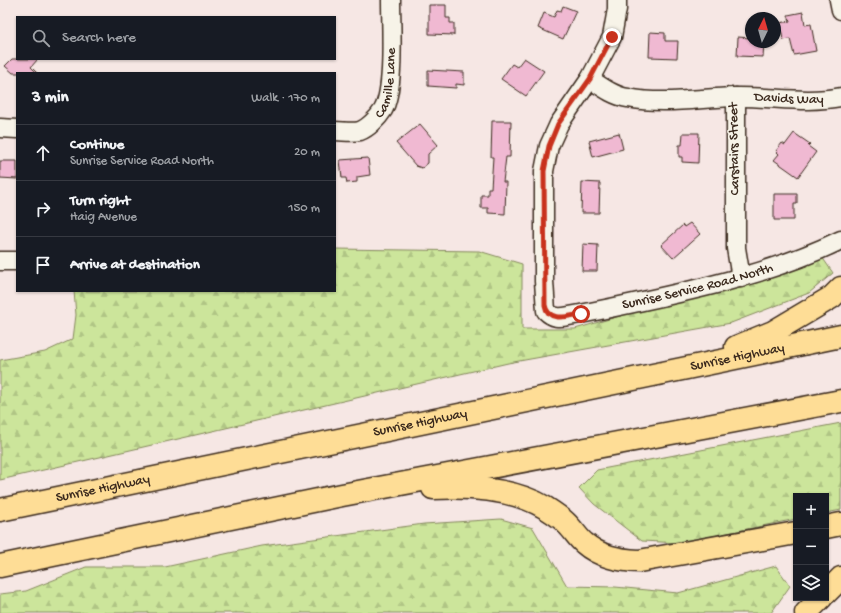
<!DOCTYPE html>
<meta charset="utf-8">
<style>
body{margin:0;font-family:"Gochi Hand",sans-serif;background:#20242c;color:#f1f3f6}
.controls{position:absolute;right:12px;bottom:12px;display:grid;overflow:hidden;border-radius:0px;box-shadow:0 1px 3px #0004}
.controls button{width:36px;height:36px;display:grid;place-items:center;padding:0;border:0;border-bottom:1px solid #363941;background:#171b24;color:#f1f3f6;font:20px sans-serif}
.compass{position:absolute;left:745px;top:12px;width:36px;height:36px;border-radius:50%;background:#171b24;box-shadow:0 1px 3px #0004;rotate:5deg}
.stop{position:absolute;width:12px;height:12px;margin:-9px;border:3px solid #c8321e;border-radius:50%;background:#fff}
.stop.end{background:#c8321e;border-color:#fff;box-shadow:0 1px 4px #0008}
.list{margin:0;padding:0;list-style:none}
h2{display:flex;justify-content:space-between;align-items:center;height:52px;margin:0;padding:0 16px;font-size:17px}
h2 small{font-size:13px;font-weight:400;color:#9ea1a6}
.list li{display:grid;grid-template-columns:26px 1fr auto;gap:12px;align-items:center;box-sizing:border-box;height:56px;padding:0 16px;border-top:1px solid #363941}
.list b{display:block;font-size:15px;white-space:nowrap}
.list p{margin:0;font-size:13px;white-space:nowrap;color:#9ea1a6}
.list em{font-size:13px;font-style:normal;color:#9ea1a6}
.icon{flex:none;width:22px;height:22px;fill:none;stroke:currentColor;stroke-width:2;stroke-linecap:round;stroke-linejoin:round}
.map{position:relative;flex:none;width:841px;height:613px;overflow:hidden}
.search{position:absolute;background:#171b24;box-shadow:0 1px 3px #0004;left:16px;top:16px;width:320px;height:44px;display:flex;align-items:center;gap:10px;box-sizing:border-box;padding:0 14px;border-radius:0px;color:#9ea1a6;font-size:15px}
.panel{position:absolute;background:#171b24;box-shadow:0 1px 3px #0004;left:16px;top:72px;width:320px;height:220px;border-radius:0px}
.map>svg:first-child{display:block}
.forest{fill:url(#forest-firs);stroke:#84885c}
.building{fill:#f0b9d2;stroke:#3b2a1e}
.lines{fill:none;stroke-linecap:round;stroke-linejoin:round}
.minor-casing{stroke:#3b2a1e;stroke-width:21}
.major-casing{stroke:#3b2a1e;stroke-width:25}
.highway-casing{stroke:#3b2a1e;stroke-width:25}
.minor{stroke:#f7f3e8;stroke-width:18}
.major{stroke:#fedd96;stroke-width:22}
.highway{stroke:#fedd96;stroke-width:22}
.route{stroke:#c8321e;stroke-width:5}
.labels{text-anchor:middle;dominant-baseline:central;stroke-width:3;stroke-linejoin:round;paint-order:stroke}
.street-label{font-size:14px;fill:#3b2a1e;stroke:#f7f3e8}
</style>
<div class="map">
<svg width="841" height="613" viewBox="0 0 841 613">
<defs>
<pattern id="forest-firs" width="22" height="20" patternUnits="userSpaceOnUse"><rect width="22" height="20" fill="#cce59b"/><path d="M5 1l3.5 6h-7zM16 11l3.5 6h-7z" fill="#b0c585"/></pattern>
</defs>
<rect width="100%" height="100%" fill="#f6e7e4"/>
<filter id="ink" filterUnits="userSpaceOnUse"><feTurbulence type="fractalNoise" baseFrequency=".025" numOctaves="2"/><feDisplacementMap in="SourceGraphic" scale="8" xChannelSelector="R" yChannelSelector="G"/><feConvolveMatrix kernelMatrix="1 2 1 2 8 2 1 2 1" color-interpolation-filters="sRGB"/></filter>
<g filter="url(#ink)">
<g class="forest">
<path d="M335 249 479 251 522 264V329H575L822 257 833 273 809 293 731 323 508 363 0 480V360L45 352 73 339 76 315 74 291H335Z"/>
<path d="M841 423V510L826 513V496H796V519L679 543 642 541 594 504 579 488 597 470Z"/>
<path d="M501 519 533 528 567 586 615 587 678 593 776 566 790 586 771 613H0V594L26 591 86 567H165L262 546 424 524Z"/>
</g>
<g class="building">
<path d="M429 5H446V18H450V23H454V35L429 34Z"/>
<path d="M563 6 576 11 563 39 538 28 544 13 554 17 557 10 561 11Z"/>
<path d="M803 12 805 25 811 24 816 51 794 55 790 39 783 40 780 23 790 21 788 15Z"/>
<path d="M650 32 665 33V41H678L677 58 649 57Z"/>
<path d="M738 37 751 38V42H764L763 57 737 56Z"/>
<path d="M524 58 544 71 526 96 501 79 512 64 517 67Z"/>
<path d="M12 59H38L31 67 37 73H13L5 66Z"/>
<path d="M428 70 464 72V85L456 84V88L428 86Z"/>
<path d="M492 121H511L510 157H506L503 182H506L505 214 488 213V208H481V195H488V188H491L493 157H491Z"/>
<path d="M420 124 438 145 428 154V163L422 168 416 166 396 143Z"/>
<path d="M619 133 623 149 593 157 589 141Z"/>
<path d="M683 133H699L698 163 682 162V157H679V145H682Z"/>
<path d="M794 133 810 144 808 146 816 152 798 177 774 160 779 154 776 151 782 143 785 145Z"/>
<path d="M368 158 370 175 357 177V182L347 183 346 178H342L340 160Z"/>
<path d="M0 161H17V179L0 178Z"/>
<path d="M582 182 600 183 599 213H581Z"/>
<path d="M774 194H797V204H794V220H774Z"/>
<path d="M690 223 700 234 673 258 661 245 683 225 684 227Z"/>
<path d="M583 244 598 245 597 271H582Z"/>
</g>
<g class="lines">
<g class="minor-casing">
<g id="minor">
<path id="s1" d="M617 0V9L612 37 590 79 559 124 549 146 544 171V281L546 311C553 318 559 318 569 316 597 311 625 305 652 299 717 285 781 269 841 240"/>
<path d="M839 0 841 10"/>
<path id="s2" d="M590 79C602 87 614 96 628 98 663 105 699 98 734 97 771 96 805 104 841 97"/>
<path d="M736 97V248L741 278"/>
<path d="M0 128 17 129"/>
<path id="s3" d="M335 131C343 131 352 133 360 131 368 128 378 118 383 110 395 89 391 26 391 0"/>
<path d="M0 261H17"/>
</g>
</g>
<g class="major-casing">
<g id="major">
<path d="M826 593 841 578"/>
<path d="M806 613 821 598"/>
</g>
</g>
<g class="highway-casing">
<g id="highway">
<path d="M736 347 773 332 832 297 841 288"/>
<path d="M433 488C470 486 514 489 546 508 554 513 562 518 568 525 574 531 578 538 584 543 600 557 619 560 639 561L796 533"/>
<path id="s4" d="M0 510 841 336"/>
<path d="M826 527 841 524"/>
<path d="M0 566 342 495 841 401"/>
</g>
</g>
<use href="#minor" class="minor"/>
<use href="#major" class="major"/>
<use href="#highway" class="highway"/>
</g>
</g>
<g class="lines" filter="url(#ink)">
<path class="route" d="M581 314C568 316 548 323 545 305L544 171 549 146 558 124 590 79 612 37"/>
</g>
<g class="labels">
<g class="street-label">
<text stroke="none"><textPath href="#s3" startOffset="84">Camille Lane</textPath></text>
<text stroke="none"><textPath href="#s2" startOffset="204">Davids Way</textPath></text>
<text transform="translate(735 149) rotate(-91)">Carstairs Street</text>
<text stroke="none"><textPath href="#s1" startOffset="486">Sunrise Service Road North</textPath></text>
<text stroke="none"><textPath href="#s4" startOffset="753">Sunrise Highway</textPath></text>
<text stroke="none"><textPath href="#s4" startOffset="429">Sunrise Highway</textPath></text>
<text stroke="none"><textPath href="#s4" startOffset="105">Sunrise Highway</textPath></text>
</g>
</g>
</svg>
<div class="controls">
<button>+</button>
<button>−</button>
<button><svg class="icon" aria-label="layers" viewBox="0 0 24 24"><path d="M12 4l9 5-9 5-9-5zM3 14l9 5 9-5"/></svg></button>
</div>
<svg class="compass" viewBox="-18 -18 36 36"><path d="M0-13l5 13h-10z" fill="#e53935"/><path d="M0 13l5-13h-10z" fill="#9ea1a6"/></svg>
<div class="stop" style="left:581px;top:314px"></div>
<div class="stop end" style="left:612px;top:37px"></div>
<div class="search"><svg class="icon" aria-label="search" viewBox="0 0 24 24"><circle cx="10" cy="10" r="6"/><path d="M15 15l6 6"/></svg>Search here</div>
<section class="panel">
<h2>3 min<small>Walk · 170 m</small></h2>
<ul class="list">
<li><svg class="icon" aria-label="ahead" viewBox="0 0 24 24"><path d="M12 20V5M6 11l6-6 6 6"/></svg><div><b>Continue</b><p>Sunrise Service Road North</p></div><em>20 m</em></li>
<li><svg class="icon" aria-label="right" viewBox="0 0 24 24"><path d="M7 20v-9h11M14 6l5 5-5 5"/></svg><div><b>Turn right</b><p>Haig Avenue</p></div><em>150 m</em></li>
<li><svg class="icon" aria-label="arrive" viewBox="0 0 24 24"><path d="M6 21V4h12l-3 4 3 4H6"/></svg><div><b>Arrive at destination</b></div></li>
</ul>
</section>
</div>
